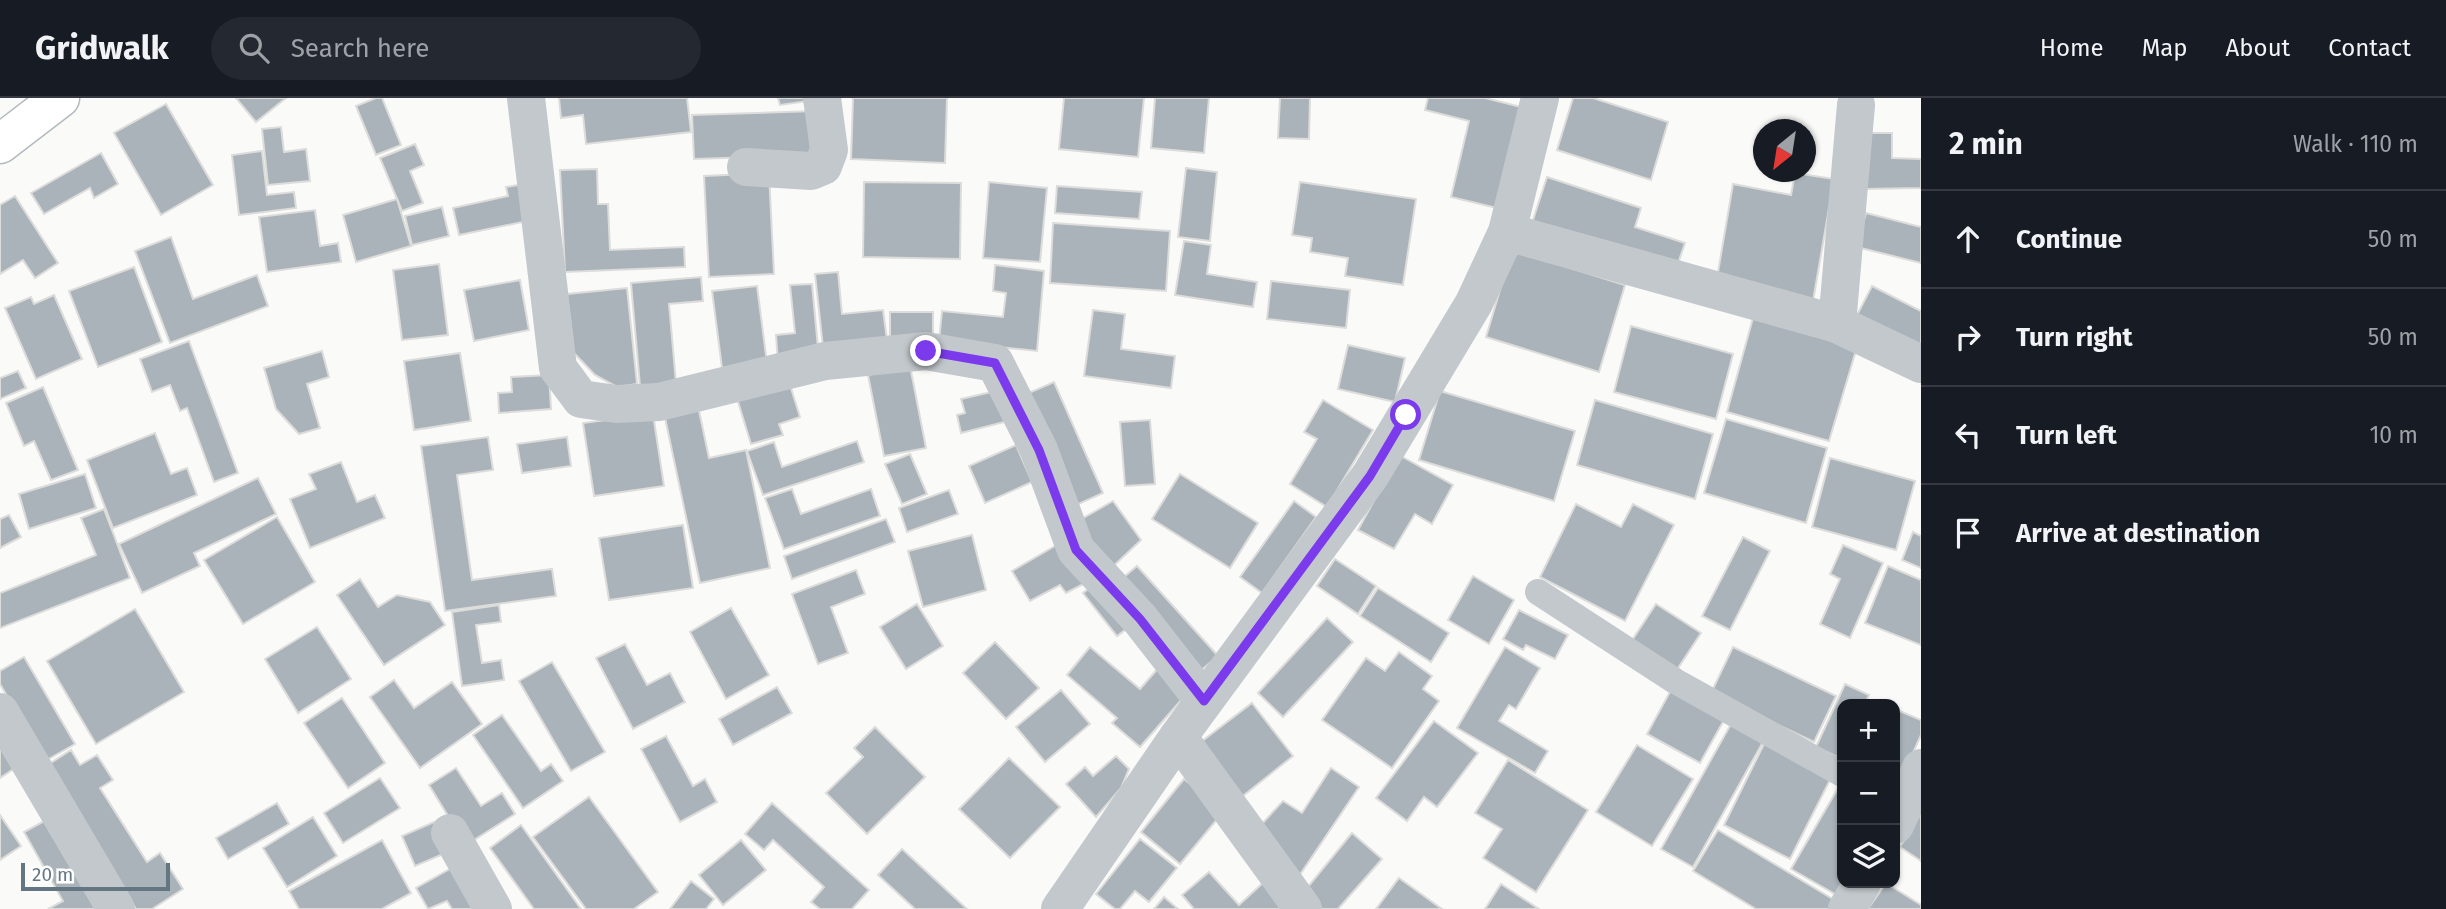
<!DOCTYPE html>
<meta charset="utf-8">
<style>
body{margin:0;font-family:"Fira Sans",sans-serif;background:#242831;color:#f1f3f6}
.controls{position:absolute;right:21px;bottom:21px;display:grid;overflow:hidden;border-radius:14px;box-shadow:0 2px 5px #0004}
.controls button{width:63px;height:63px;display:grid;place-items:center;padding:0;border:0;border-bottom:2px solid #363941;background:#171b24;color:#f1f3f6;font:35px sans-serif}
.compass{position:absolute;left:1753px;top:21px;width:63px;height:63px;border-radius:50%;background:#171b24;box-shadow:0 2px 5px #0004;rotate:210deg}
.scale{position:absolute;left:21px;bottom:18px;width:149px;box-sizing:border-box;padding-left:7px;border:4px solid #657683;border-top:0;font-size:19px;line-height:24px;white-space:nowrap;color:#657683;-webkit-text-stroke:5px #fff;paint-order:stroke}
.stop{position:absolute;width:21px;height:21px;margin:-16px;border:5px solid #7c3aed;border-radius:50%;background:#fff}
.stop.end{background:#7c3aed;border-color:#fff;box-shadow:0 2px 7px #0008}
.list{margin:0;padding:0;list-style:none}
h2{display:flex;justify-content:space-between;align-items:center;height:91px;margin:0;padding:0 28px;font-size:30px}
h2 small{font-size:23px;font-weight:400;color:#9ea1a6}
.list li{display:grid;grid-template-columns:46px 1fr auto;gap:21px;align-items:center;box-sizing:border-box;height:98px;padding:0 28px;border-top:2px solid #363941}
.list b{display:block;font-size:26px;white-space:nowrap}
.list em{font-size:23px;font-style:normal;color:#9ea1a6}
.icon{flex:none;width:38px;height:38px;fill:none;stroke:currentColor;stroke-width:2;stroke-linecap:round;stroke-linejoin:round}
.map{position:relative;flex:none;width:1921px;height:811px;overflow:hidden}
header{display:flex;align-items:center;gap:42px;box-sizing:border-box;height:98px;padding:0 35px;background:#171b24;border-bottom:2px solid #363941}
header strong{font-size:33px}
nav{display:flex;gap:38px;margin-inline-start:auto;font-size:24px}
.search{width:490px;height:63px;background:#242831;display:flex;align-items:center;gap:18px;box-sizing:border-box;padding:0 24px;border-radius:38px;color:#9ea1a6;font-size:26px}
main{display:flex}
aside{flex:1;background:#171b24}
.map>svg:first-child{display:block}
.building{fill:#aab3b9;stroke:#dcdcda;stroke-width:2}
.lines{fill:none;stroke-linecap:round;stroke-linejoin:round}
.secondary-casing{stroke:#b3babf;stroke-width:41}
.lane{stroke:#c3c8cc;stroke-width:26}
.street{stroke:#c3c8cc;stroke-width:38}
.secondary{stroke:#fff;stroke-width:38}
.route{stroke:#7c3aed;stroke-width:9}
</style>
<header>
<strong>Gridwalk</strong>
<div class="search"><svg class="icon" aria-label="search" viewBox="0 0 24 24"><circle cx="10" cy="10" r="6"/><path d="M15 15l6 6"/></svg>Search here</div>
<nav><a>Home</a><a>Map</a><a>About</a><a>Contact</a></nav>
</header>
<main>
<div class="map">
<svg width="1921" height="811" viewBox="0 0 1921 811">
<rect width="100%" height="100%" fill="#fafaf8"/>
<g class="building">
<path d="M236 0H286L256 24Z"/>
<path d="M376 0H382L401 47 376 57 356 8Z"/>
<path d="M559 0H687L691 34 586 46 583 17 561 20Z"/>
<path d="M778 0H816V2L780 7Z"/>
<path d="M853 0H947L945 65 851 61Z"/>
<path d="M1064 0H1144L1138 59 1059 51Z"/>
<path d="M1155 0H1209L1204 55 1151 50Z"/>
<path d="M1280 0H1310L1309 41 1278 40Z"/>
<path d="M1428 0H1485L1521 9 1497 110 1451 99 1469 23 1425 12Z"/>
<path d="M1573 0H1593L1668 24 1651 82 1557 52Z"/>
<path d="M166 6 213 87 161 117 114 35Z"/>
<path d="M816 13 818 57 694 61 692 17Z"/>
<path d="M281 29 284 54 306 51 310 83 268 87 262 31Z"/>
<path d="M1861 35H1892V60L1921 61V90L1862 91Z"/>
<path d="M415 46 424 67 410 73 423 105 402 113 380 60Z"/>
<path d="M262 53 267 97 294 94 296 110 239 117 232 57Z"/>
<path d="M101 55 118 86 94 100 90 90 44 116 31 95Z"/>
<path d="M1186 70 1217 74 1210 143 1178 139Z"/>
<path d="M597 71 598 106H608L610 152 684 149 685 169 565 174 560 72Z"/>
<path d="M769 75 774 176 709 179 704 78Z"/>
<path d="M1795 75 1834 81 1813 203 1716 186 1733 86 1791 97Z"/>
<path d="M1547 79 1641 110 1635 129 1685 145 1675 174 1532 125Z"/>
<path d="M864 84 961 85 960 161 863 159Z"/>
<path d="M989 84 1047 90 1040 164 983 160Z"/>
<path d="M1300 84 1416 101 1403 187 1345 178 1348 160 1310 154 1312 140 1292 137Z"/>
<path d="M524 86 532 122 459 137 453 110 508 98 506 89Z"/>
<path d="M1057 88 1142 94 1139 121 1055 115Z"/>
<path d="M15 98 58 165 35 180 23 162 0 176V107Z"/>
<path d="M397 101 411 148 356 164 343 117Z"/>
<path d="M442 109 449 138 412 147 405 118Z"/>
<path d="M315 112 320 148 338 145 341 164 267 174 259 119Z"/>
<path d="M1866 115 1921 129V165L1857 149Z"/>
<path d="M1053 125 1170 133 1166 193 1050 185Z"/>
<path d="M171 139 193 201 257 177 268 208 170 245 135 153Z"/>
<path d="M1184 143 1211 147 1207 176 1257 184 1253 209 1175 197Z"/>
<path d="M1512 152 1625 187 1599 274 1486 239Z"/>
<path d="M439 166 448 237 402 242 393 172Z"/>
<path d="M995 167 1044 173 1037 253 939 243 942 213 1003 219 1006 195 993 193Z"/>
<path d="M134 169 162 244 98 269 69 193Z"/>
<path d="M838 174 842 216 883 212 887 242 823 249 815 176Z"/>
<path d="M701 179 703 203 669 206 676 285 640 288 631 185Z"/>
<path d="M520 182 529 232 474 243 464 192Z"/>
<path d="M1271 183 1350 192 1346 230 1267 221Z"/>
<path d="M812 186 819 261 778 265 776 237 795 235 790 187Z"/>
<path d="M757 188 767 265 722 270 712 193Z"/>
<path d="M1872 188 1921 213V255L1855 221Z"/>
<path d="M627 190 637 286 617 289 595 277 574 255 567 196Z"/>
<path d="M54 197 82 261 36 281 5 210 31 199 34 206Z"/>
<path d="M1093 212 1125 216 1121 251 1175 258 1171 290 1084 278Z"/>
<rect x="890" y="214" width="43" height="28"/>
<path d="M1753 220 1857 249 1829 343 1727 314Z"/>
<path d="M1631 228 1733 256 1716 321 1614 294Z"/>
<path d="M189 243 238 375 214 384 187 310 180 313 170 287 152 294 140 261Z"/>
<path d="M1348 247 1405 260 1395 304 1338 291Z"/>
<path d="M322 253 329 279 307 286 320 330 299 336 276 311 264 270Z"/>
<path d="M460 255 471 323 414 332 404 263Z"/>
<path d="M910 268 926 350 884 358 868 277Z"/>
<path d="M18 273 26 290 0 301V280Z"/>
<path d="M549 277 551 311 499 315 498 295 512 294 511 279Z"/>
<path d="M1054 284 1103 395 1072 409 1024 297Z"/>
<path d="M790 287 800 319 779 326 783 337 751 346 736 297Z"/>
<path d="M43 289 78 372 51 382 34 343 24 348 6 305Z"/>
<path d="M1000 292 1008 323 961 335 957 317 965 315 961 301Z"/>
<path d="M1440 293 1575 333 1554 403 1419 362Z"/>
<path d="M1323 302 1373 332 1327 409 1290 386 1317 341 1304 334Z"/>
<path d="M1595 302 1713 336 1695 401 1577 367Z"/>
<path d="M698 308 709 360 746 352 770 470 700 485 664 315Z"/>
<path d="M653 316 664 388 594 398 583 325Z"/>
<path d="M1726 321 1827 350 1806 425 1704 395Z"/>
<path d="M1150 322 1155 386 1125 388 1120 324Z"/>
<path d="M155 335 171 376 187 370 197 397 113 430 87 362Z"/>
<path d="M488 339 493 372 457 377 472 482 552 471 556 498 445 513 421 348Z"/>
<path d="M567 339 571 368 522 375 517 346Z"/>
<path d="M857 343 864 364 763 397 747 353 774 344 782 369Z"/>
<path d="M1016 347 1032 384 985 405 969 368Z"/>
<path d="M910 356 927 396 902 406 885 366Z"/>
<path d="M1399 357 1453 387 1432 426 1415 416 1394 451 1358 432Z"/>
<path d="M1830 360 1915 383 1896 452 1812 429Z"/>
<path d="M341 364 357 404 375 397 385 420 310 450 290 401 316 391 309 376Z"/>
<path d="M85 376 96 410 29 431 19 396Z"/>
<path d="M1180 376 1258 425 1230 470 1152 421Z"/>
<path d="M258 380 276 416 194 455 200 468 142 495 119 446Z"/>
<path d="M792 391 801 416 871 391 880 418 784 451 765 400Z"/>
<path d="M949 392 958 416 907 434 899 410Z"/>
<path d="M1113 403 1141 442 1107 474 1078 423Z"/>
<path d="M1294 403 1316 419 1262 495 1240 479Z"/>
<path d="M1576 406 1621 429 1633 406 1674 427 1625 523 1540 479Z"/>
<path d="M104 411 130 480 0 530V495L96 457 81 420Z"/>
<path d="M9 417 21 439 0 450V421Z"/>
<path d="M277 419 315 484 243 526 204 462Z"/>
<path d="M886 421 895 444 792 481 784 458Z"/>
<path d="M683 427 693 490 609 502 599 440Z"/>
<path d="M1913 434 1921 438V470L1902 462Z"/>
<path d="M972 437 986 492 923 509 908 453Z"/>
<path d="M1743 439 1770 453 1730 532 1702 518Z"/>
<path d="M1067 441 1091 482 1066 495 1060 487 1030 503 1012 473Z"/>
<path d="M1843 447 1883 465 1850 540 1820 526 1840 481 1830 476Z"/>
<path d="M1335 461 1376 488 1358 516 1317 488Z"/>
<path d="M1137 468 1218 558 1199 574 1118 484Z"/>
<path d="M1888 468 1921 482V547L1865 525Z"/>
<path d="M856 472 865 496 831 509 848 555 818 566 792 496Z"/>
<path d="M1473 478 1514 502 1489 546 1448 522Z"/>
<path d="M360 481 378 509 397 497 430 504 445 527 384 567 337 497Z"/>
<path d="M1099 483 1133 526 1117 538 1083 495Z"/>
<path d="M1378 490 1449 535 1431 564 1360 518Z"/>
<path d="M917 506 943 548 906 571 880 529Z"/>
<path d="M1656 506 1701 535 1676 573 1631 544Z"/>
<path d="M499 507 501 524 476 527 482 565 501 562 504 582 462 588 452 514Z"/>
<path d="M731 510 769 577 726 601 690 534Z"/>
<path d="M135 511 184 594 96 646 47 563Z"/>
<path d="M1519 512 1568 537 1555 561 1526 547 1523 552 1503 541Z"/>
<path d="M1327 520 1353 544 1283 619 1258 595Z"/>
<path d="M317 529 351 581 298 615 265 561Z"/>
<path d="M995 544 1039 590 1006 621 963 575Z"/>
<path d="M625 546 647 587 670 575 685 604 633 631 596 560Z"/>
<path d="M1090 549 1140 591 1161 567 1190 592 1140 649 1112 625 1117 620 1067 577Z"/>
<path d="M1505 549 1540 570 1516 611 1509 607 1499 623 1548 653 1535 675 1457 630Z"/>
<path d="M1733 549 1836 598 1814 644 1711 595Z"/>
<path d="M1399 554 1432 578 1423 591 1439 603 1392 670 1322 622 1366 560 1385 573Z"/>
<path d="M24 559 75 646 45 663 0 586V573Z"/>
<path d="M552 564 605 654 571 673 519 583Z"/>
<path d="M394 582 414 610 452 584 482 626 420 670 370 599Z"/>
<path d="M1845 586 1869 597 1865 606H1842V661L1816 649Z"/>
<path d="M777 589 792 615 733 647 719 621Z"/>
<path d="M1061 592 1090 626 1045 664 1016 629Z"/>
<path d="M1671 592 1724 622 1700 665 1647 636Z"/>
<path d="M342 600 385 665 348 690 304 625Z"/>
<path d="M1252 605 1293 658 1239 701 1197 647Z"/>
<path d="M1895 611 1921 622V637L1899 686 1895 684Z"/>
<path d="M502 617 541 673 551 666 563 683 523 710 473 637Z"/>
<path d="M1434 623 1478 655 1437 709 1424 699 1407 723 1376 700Z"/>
<path d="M1731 626 1763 644 1693 769 1661 751Z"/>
<path d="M875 629 925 679 867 736 826 695 863 659 854 650Z"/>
<path d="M666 638 693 688 705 681 717 704 680 724 641 651Z"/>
<path d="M0 641 18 668 0 680Z"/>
<path d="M1764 646 1831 680 1790 761 1724 727Z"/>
<path d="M1637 647 1693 681 1652 748 1596 714Z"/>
<path d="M71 652 80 667 97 657 113 682 100 690 147 764 160 755 183 791 152 811H136L46 668Z"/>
<path d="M1116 658 1129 671 1121 690 1096 719 1066 686 1085 669 1093 678Z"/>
<path d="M1009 660 1060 709 1010 760 959 711Z"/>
<path d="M1508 662 1588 712 1536 794 1483 760 1502 731 1475 715Z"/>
<path d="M456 670 481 708 502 695 515 716 466 747 429 687Z"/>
<path d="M1331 670 1359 689 1299 778 1259 729 1283 703 1302 715Z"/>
<path d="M380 680 400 710 343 745 324 715Z"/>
<path d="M1184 681 1224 713 1180 766 1141 734Z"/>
<path d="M1837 692 1842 695V800L1791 771Z"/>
<path d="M589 699 658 794 634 811H586L533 739Z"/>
<path d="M277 705 289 726 228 761 216 740Z"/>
<path d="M772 705 869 792 852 811H820L811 804 824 789 773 742 764 752 745 736Z"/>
<path d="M1921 715V763L1900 749Z"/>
<path d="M0 717 21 748 0 762Z"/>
<path d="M313 719 337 758 287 789 263 750Z"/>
<path d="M48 721 100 811H48L63 803 24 734Z"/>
<path d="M434 724 448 754 415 768 402 738Z"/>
<path d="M521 727 581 811H534L490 750Z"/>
<path d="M1718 732 1836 803 1831 811H1756L1693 773Z"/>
<path d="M1352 735 1382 761 1338 811H1322L1307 790Z"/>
<path d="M1140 741 1177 770 1149 804 1135 793 1120 811H1115L1096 796Z"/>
<path d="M382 742 411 795 382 811H299L289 793Z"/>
<path d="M741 742 766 772 723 807 699 777Z"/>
<path d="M902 751 967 811H915L878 777Z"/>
<path d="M457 767 481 811H452L447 803 428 811 416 790Z"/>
<path d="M1209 774 1239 807 1265 783 1284 806 1279 811H1194L1182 797Z"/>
<path d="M1399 780 1442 811H1376Z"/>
<path d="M691 783 714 801 706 811H670Z"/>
<path d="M1886 785 1921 807V811H1868Z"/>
<path d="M1501 786 1539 811H1485Z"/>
<path d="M1164 799 1178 811H1154Z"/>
</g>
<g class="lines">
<g class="secondary-casing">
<path id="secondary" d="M0 46 60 0"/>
</g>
<path class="lane" d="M1538 494 1675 583 1842 676"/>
<g class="street">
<path d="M526 0 558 270 581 301 616 306 659 304 825 263 926 253 995 265 1039 352 1076 452 1140 521 1204 603"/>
<path d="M746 69 811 73 823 68 829 52 822 0"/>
<path d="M1507 134 1837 226 1921 266"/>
<path d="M1837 226 1856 7"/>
<path d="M0 614 116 811"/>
<path d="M1178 639 1303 811"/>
<path d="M1895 727 1921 670"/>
<path d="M450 735 493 811"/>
<path d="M1060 811 1178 639 1370 378 1474 205 1507 134 1540 0"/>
<path d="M1847 811 1862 785"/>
</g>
<use href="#secondary" class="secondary"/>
</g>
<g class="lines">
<path class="route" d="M926 253 995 265 1039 352 1076 452 1140 521 1204 603 1370 378 1406 317"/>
</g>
</svg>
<div class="controls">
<button>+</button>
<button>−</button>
<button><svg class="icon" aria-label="layers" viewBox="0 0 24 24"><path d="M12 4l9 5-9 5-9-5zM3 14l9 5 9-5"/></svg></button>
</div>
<svg class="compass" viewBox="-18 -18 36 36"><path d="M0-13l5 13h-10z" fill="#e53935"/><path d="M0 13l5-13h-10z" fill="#9ea1a6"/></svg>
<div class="scale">20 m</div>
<div class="stop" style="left:1406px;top:317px"></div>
<div class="stop end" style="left:926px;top:253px"></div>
</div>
<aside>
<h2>2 min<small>Walk · 110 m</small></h2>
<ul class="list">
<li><svg class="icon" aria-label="ahead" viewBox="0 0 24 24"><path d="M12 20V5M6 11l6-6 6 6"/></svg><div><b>Continue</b></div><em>50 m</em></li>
<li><svg class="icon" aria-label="right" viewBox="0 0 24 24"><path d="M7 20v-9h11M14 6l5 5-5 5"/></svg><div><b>Turn right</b></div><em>50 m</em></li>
<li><svg class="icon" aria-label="left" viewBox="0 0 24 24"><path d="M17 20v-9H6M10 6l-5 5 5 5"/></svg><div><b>Turn left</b></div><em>10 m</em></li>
<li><svg class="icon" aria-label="arrive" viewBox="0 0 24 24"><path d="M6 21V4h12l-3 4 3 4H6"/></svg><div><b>Arrive at destination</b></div></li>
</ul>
</aside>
</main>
